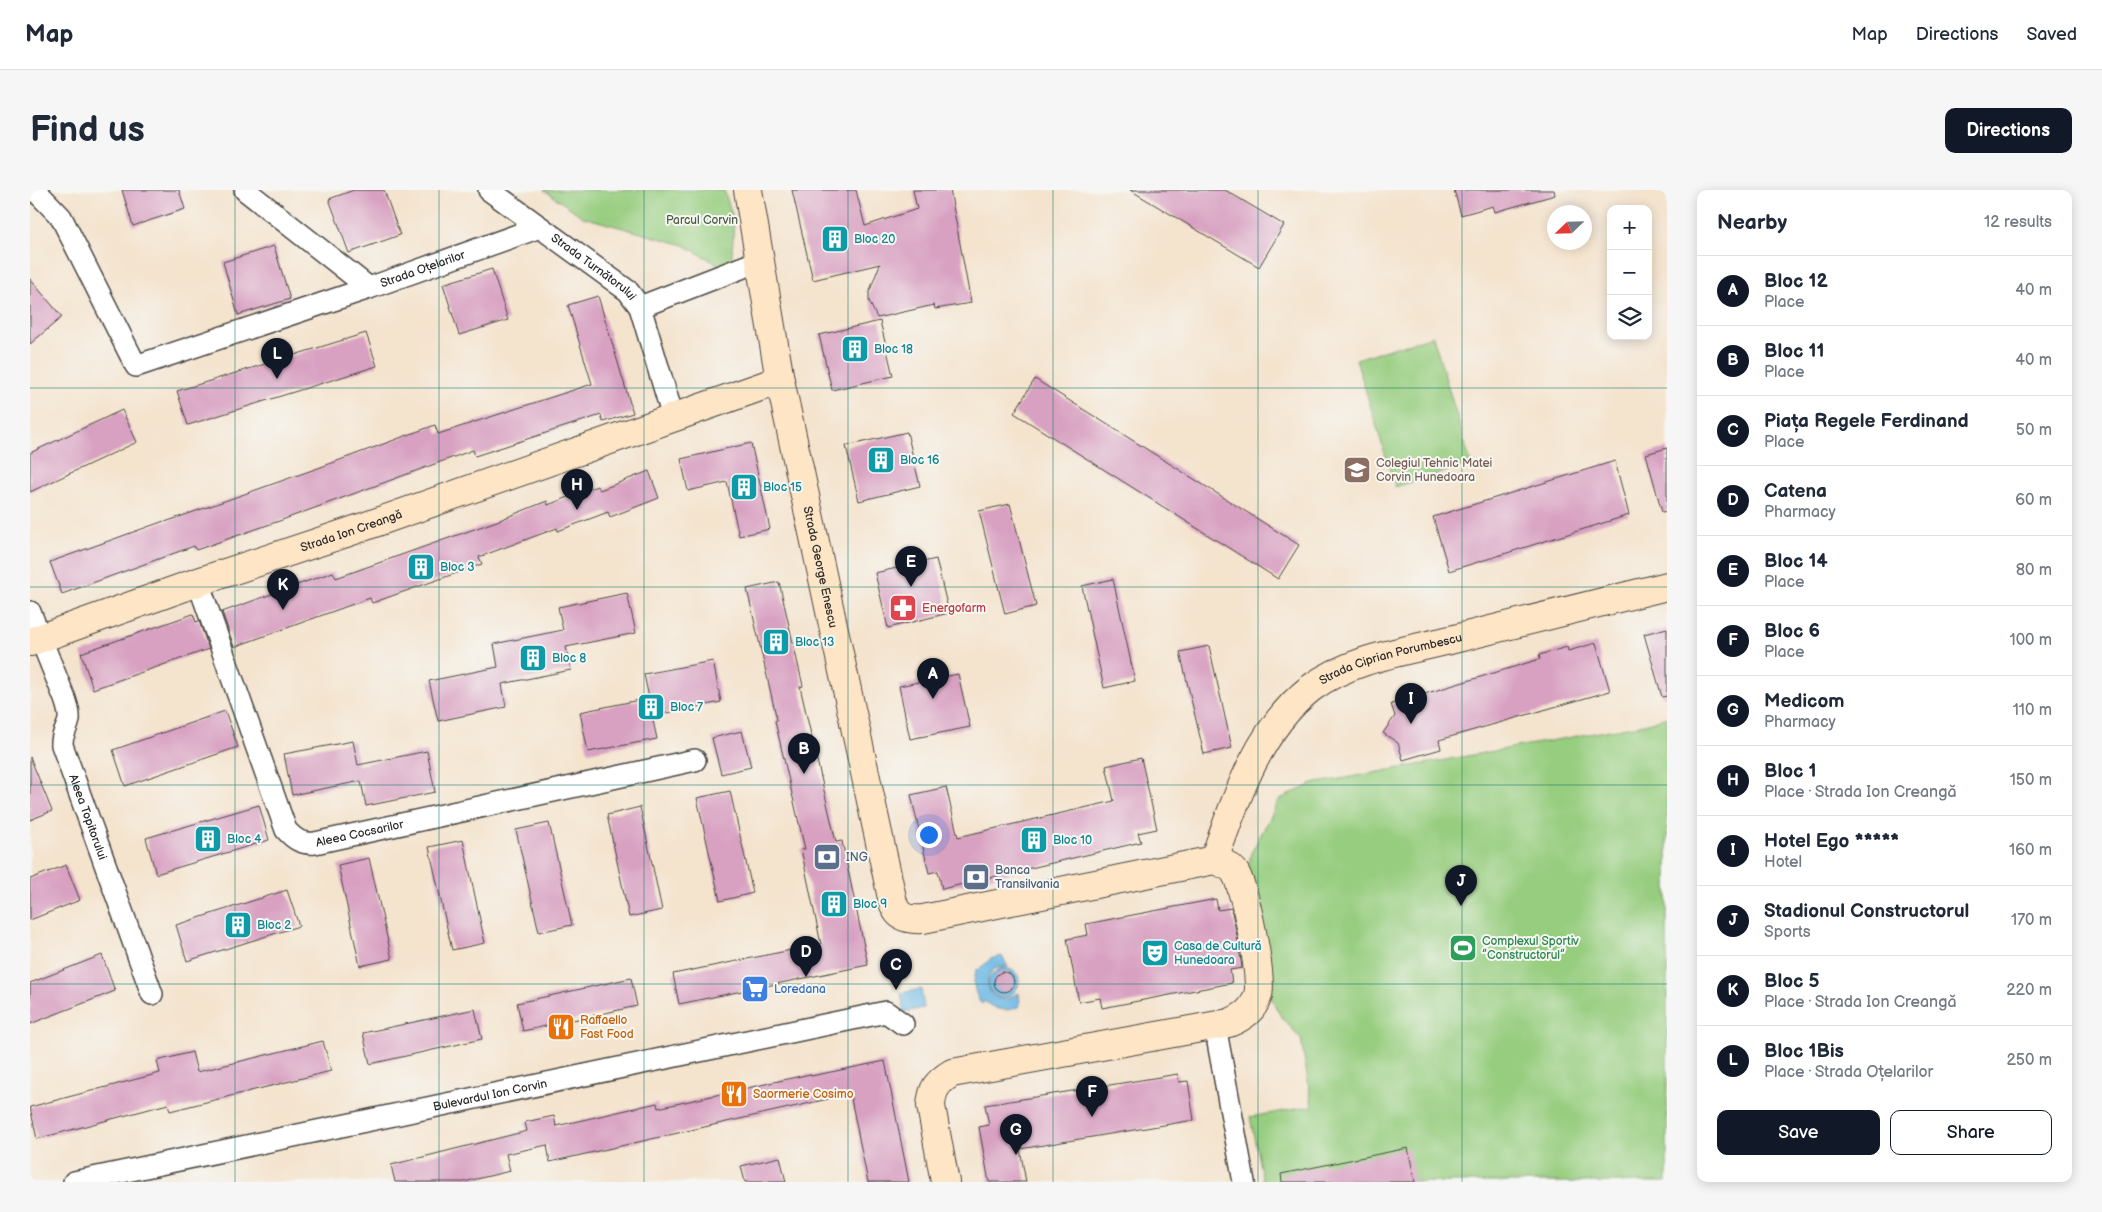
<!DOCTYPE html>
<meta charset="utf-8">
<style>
body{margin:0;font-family:"Balsamiq Sans",sans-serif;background:#f6f6f7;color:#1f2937}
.controls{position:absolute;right:15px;top:15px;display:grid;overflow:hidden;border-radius:10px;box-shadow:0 2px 12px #0003}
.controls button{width:45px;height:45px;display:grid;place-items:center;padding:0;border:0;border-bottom:1px solid #e0e1e3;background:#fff;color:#1f2937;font:25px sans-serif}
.compass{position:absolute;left:1517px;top:15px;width:45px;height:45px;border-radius:50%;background:#fff;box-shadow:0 2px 12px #0003;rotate:247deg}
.you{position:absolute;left:898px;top:644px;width:18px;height:18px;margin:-12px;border:4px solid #fff;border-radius:50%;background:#1a73e8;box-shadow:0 0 0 8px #1a73e833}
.badge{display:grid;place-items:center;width:32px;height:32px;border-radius:50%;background:#111827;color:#fff;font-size:16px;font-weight:700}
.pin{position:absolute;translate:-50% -41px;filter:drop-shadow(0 1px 2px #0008)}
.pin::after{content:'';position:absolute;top:26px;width:18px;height:15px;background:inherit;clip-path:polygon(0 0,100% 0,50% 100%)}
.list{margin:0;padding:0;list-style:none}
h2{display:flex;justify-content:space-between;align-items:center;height:65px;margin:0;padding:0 20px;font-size:21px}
h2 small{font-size:16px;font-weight:400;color:#747a83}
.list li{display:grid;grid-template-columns:32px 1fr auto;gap:15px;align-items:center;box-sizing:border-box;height:70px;padding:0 20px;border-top:1px solid #e0e1e3}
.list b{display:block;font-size:19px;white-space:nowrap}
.list p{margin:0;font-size:16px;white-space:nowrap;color:#747a83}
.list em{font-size:16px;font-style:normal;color:#747a83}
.actions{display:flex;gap:10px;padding:15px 20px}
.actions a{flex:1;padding:11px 0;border:1px solid #111827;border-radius:10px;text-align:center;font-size:18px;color:#111827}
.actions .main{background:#111827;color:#fff}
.icon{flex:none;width:28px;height:28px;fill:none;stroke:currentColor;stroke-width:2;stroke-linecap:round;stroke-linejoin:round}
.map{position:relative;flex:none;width:1637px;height:992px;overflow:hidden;border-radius:10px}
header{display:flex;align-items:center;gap:30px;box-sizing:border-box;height:70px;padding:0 25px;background:#fff;border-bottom:1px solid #e0e1e3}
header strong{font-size:24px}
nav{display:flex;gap:28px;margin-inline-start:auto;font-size:18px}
.intro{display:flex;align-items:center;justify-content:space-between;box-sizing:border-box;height:120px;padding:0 30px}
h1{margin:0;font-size:35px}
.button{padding:12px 22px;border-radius:10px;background:#111827;color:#fff;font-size:18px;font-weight:700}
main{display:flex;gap:30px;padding:0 30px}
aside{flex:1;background:#fff;border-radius:10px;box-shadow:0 2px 12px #0003}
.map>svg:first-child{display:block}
.green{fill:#97cd7f;stroke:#617c55}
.water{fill:#6ab8e4;stroke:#4a7288;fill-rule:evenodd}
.building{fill:#d8a0c1}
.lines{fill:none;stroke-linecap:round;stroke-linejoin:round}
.street-casing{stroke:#494743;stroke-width:24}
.secondary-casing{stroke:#494743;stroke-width:30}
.street{stroke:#fff;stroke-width:21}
.secondary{stroke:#fee5c5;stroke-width:28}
.grid{fill:none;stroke:#0f766e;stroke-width:1;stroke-opacity:0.55}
.labels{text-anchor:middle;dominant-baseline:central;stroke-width:4;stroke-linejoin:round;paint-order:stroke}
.park-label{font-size:12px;fill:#4b5c44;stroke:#f6f6f2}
.culture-label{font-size:12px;fill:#0d838f;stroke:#f6f6f2;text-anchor:start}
.street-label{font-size:12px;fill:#2b2b2b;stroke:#f6f6f2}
.education-label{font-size:12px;fill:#785e54;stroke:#f6f6f2;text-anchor:start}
.health-label{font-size:12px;fill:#be3a42;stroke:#f6f6f2;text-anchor:start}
.service-label{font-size:12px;fill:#4e5e75;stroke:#f6f6f2;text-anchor:start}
.leisure-label{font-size:12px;fill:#27864d;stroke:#f6f6f2;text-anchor:start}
.shop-label{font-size:12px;fill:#366cbe;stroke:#f6f6f2;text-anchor:start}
.food-label{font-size:12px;fill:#c56008;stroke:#f6f6f2;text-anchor:start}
</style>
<header>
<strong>Map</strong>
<nav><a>Map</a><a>Directions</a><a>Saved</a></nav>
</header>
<div class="intro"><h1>Find us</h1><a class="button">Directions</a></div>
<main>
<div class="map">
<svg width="1637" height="992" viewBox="0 0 1637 992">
<rect width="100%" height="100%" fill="#f6f6f2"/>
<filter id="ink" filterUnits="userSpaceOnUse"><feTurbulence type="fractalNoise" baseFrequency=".02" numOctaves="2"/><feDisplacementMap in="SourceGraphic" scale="10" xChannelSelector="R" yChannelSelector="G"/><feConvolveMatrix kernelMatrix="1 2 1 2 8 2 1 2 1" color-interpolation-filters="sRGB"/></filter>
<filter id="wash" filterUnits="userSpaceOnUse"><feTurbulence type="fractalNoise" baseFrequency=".0096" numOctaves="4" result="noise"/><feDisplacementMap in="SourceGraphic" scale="20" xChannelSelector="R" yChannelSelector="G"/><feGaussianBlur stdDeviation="1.12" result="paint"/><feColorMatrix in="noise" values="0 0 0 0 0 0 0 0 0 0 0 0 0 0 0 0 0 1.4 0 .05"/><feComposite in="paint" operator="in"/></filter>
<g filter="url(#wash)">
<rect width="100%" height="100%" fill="#f4e3cd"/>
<g class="green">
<path d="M514 0H694L704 31 701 82 654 55 553 27Z"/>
<path d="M1403 146 1441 274 1365 297 1326 169Z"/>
<path d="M1637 527V992H1233L1220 927 1282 916 1271 849 1250 825 1236 798 1217 686 1221 663 1250 609 1282 594 1614 534Z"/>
</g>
<g class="water">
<path d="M972 766 978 777C948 773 954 815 978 809 982 807 985 804 989 803L990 816C977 823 965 820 954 811L952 814C943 802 942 792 947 779L949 780 960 769Z"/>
<path d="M973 778C1008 781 977 825 961 801 955 791 962 781 973 778ZM974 782 980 784 984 789 982 799 976 802 970 801 964 793 968 785Z"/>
<path d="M891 799 894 818 874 822 871 803Z"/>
</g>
<g id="blocks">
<g class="building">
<path d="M92 0H149L155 19 103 36Z"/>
<path d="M324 0H354L370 45 319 63 299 9Z"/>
<path d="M762 0H826L835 36 887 19 883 0H920L941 113 905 119 904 115 847 128 839 111V103L850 74 783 90Z"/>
<path d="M1100 0H1195L1254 35 1229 77Z"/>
<path d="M1424 0H1524L1525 5 1465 22 1463 16 1431 25Z"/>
<path d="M244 56 260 109 208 125 193 72Z"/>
<path d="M462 79 478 130 429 145 413 94Z"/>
<path d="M0 89 32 127 0 154Z"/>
<path d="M568 106 603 223 573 232 571 225 445 266 443 260 252 330 166 360 164 356 32 404 20 372 134 331 135 332 291 277 405 235 408 244 562 194 538 115Z"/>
<path d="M850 131 863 186 802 200 789 145Z"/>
<path d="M336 143 347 176 158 235 147 201Z"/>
<path d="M1005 189 1269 355 1248 389 984 223Z"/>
<path d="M92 220 107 252 0 302V263Z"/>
<path d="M877 242 890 296 829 311 816 256Z"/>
<path d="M721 253 740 339 709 346 697 292 658 301 651 269Z"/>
<path d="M1637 258V321L1632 322 1616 264Z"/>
<path d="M1585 271 1599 325 1419 381 1403 327Z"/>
<path d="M619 281 629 308 580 327 578 322 528 341 527 338 449 367 452 374 342 413 340 408 204 457 192 422 303 382 306 388 467 331 517 311 518 315 567 296 570 300Z"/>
<path d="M980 314 1006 416 975 424 949 321Z"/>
<path d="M906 369 919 423 858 438 845 383Z"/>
<path d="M1083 389 1105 491 1074 498 1052 396Z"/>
<path d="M749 392 773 496 770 497 806 652 812 651 838 775 649 814 643 784 791 754 771 659H775L745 531 747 530 717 399Z"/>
<path d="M597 403 606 443 536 457 541 480 472 494 476 517 408 531 399 491 468 477 464 454 533 440 528 417Z"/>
<path d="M163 424 166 432 169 431 179 459 63 499 51 463Z"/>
<path d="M1637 438V506L1632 507 1614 444Z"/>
<path d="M1566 453 1580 501 1409 550 1411 559 1373 570 1368 553 1353 543 1365 526 1361 514 1510 469 1509 465 1537 457 1538 461Z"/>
<path d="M1179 456 1202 558 1174 564 1150 462Z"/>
<path d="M683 471 691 512 622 526 627 549 558 562 550 522 619 508 614 484Z"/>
<path d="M928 484 940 537 880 549 869 496Z"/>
<path d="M195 521 208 557 95 596 83 560Z"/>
<path d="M712 541 721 577 691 584 682 548Z"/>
<path d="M323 551 328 575 397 561 405 602 336 616 331 591 262 605 254 564Z"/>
<path d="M0 567 22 621 0 630Z"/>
<path d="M1111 568 1127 639 1108 643 1111 652 912 699 908 681 899 683 881 605 916 597 928 647 1084 611 1076 576Z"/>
<path d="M700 601 723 703 690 711 667 608Z"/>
<path d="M229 615 239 650 126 684 116 648Z"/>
<path d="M610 617 632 720 599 727 577 625Z"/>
<path d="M519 633 542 735 509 742 486 640Z"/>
<path d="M433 650 455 753 422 760 399 657Z"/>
<path d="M339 668 362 769 330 776 308 675Z"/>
<path d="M36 675 50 710 0 730V689Z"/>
<path d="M257 700 269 736 157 771 146 735Z"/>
<path d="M1186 709 1188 720 1201 718 1207 745 1212 778 1200 780 1202 793 1072 818 1070 808 1049 812 1037 749 1058 745 1056 734Z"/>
<path d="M72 765 85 801 0 834V793Z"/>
<circle cx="974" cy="792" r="10"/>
<path d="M601 788 607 816 493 841 487 813Z"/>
<path d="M445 819 452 849 340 874 333 843Z"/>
<path d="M293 851 301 881 140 921 138 914 7 949 0 917 130 883 127 871 162 862 167 882Z"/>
<path d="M855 871 879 992H838L820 904 520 972 517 955 476 964 480 981 434 992H365L361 975 497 941 495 932 524 926 526 936 627 913 628 918 780 884 781 886Z"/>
<path d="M1148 884 1149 892 1158 891 1164 930 990 959 996 992H959L949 937 959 935 955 915Z"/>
<path d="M1378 958 1385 992H1252L1251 984Z"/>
<path d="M750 967 756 992H715L711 976Z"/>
</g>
</g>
</g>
<g filter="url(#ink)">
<use href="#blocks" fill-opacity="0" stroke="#494743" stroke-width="1"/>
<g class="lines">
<g class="street-casing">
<g id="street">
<path d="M5 0 31 27 106 176 339 98"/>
<path id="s1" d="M215 0 339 98 510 37"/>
<path id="s2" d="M459 0 598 101 610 117 729 71"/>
<path d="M610 117 643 227"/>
<path id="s3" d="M168 392 256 640C265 650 272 654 285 653L665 570"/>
<path id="s4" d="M0 422 35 509C37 516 40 523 39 530 37 540 31 545 32 555L122 804"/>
<path d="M1185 836 1214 992"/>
<path id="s5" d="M44 992 856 822 873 834"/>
</g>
</g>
<g class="secondary-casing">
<g id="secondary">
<path id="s6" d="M718 0 750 190 862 708C866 727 875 730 893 729L1184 670C1192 673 1199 675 1204 681 1215 695 1233 789 1228 805 1223 821 1213 827 1199 833L922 883C907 892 902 899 901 916L915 992"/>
<path id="s7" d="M0 452 168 392 319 342 750 190"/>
<path id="s8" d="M1184 670C1205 610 1229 538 1281 498 1321 468 1377 461 1424 449 1495 432 1566 414 1637 396"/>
</g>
</g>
<use href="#street" class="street"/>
<use href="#secondary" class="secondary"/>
</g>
</g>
<path class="grid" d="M205 0V992M409 0V992M614 0V992M818 0V992M1023 0V992M1228 0V992M1432 0V992M0 198H1637M0 397H1637M0 595H1637M0 794H1637"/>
<defs>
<g id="building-square" transform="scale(1.4375)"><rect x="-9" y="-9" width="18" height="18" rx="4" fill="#0f9aa8" stroke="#f6f6f2"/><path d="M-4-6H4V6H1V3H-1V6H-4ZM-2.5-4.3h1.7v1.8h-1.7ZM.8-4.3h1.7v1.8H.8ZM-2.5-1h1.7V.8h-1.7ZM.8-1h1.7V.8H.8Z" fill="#fff"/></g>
<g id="school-square" transform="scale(1.4375)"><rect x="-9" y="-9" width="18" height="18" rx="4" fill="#8d6e63" stroke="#f6f6f2"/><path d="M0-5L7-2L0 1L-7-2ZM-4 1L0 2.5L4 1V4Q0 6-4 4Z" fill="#fff"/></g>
<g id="pharmacy-square" transform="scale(1.4375)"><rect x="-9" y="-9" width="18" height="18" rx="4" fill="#e0444e" stroke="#f6f6f2"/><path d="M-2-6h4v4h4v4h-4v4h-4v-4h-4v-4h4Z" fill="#fff"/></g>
<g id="bank-square" transform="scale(1.4375)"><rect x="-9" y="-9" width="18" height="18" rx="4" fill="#5c6f8a" stroke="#f6f6f2"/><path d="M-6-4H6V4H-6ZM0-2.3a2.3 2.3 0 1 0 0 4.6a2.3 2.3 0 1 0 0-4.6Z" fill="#fff"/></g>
<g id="stadium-square" transform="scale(1.4375)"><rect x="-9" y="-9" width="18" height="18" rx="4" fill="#2e9e5b" stroke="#f6f6f2"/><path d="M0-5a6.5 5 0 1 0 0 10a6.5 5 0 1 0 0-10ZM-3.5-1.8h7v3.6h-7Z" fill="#fff"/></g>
<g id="theatre-square" transform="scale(1.4375)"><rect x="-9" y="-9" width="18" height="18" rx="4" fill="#0f9aa8" stroke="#f6f6f2"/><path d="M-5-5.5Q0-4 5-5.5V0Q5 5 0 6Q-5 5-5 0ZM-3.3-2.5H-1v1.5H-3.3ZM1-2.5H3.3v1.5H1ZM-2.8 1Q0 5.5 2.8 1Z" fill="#fff"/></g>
<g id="supermarket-square" transform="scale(1.4375)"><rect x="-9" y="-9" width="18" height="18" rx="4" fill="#3f7fe0" stroke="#f6f6f2"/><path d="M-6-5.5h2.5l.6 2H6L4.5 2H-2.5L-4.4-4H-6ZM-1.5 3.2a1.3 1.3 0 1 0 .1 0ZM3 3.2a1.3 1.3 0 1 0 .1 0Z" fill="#fff"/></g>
<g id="restaurant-square" transform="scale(1.4375)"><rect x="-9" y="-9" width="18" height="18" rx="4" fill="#e8710a" stroke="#f6f6f2"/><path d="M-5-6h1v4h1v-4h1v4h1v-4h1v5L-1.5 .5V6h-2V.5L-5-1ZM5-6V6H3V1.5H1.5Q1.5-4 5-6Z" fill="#fff"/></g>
</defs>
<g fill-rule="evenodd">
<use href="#building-square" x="805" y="49"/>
<use href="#building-square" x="825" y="159"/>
<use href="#building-square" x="851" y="270"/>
<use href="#school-square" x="1327" y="280"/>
<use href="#building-square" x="714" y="297"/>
<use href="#building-square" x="391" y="377"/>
<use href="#pharmacy-square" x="873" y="418"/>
<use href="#building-square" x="746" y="452"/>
<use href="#building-square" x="503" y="468"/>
<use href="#building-square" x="621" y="517"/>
<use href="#building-square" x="178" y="649"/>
<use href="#building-square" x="1004" y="650"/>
<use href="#bank-square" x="797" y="667"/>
<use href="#bank-square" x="946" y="687"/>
<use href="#building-square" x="804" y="714"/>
<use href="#building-square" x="208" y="735"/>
<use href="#stadium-square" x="1433" y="758"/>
<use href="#theatre-square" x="1125" y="763"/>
<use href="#supermarket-square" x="725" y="799"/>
<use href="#restaurant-square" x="531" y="837"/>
<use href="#restaurant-square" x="704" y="904"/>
</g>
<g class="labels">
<g class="park-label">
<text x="672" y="30">Parcul Corvin</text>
</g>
<g class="culture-label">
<text x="824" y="49">Bloc 20</text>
<text x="844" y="159">Bloc 18</text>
<text x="870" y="270">Bloc 16</text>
<text x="733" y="297">Bloc 15</text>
<text x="410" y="377">Bloc 3</text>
<text x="765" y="452">Bloc 13</text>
<text x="522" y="468">Bloc 8</text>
<text x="640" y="517">Bloc 7</text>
<text x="197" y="649">Bloc 4</text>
<text x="1023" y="650">Bloc 10</text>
<text x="823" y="714">Bloc 9</text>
<text x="227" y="735">Bloc 2</text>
<text x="1144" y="756">Casa de Cultură<tspan x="1144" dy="14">Hunedoara</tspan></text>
</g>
<g class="street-label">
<text stroke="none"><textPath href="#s2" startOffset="130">Strada Turnătorului</textPath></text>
<text stroke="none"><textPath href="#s1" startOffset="215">Strada Oțelarilor</textPath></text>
<text stroke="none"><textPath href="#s7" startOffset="340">Strada Ion Creangă</textPath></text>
<text stroke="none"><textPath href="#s6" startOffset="384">Strada George Enescu</textPath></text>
<text stroke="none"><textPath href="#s8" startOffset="286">Strada Ciprian Porumbescu</textPath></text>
<text stroke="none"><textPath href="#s4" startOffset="218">Aleea Topitorului</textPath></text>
<text stroke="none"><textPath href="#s3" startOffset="342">Aleea Cocsarilor</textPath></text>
<text stroke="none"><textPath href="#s5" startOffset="425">Bulevardul Ion Corvin</textPath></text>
</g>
<g class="education-label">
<text x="1346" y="273">Colegiul Tehnic Matei<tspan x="1346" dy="14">Corvin Hunedoara</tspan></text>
</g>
<g class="health-label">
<text x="892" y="418">Energofarm</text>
</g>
<g class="service-label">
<text x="816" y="667">ING</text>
<text x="965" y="680">Banca<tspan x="965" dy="14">Transilvania</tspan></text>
</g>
<g class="leisure-label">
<text x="1452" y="751">Complexul Sportiv<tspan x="1452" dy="14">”Constructorul”</tspan></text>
</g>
<g class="shop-label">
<text x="744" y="799">Loredana</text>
</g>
<g class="food-label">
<text x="550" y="830">Raffaello<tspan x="550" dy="14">Fast Food</tspan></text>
<text x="723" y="904">Saormerie Cosimo</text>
</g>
</g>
</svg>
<div class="controls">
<button>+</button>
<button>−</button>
<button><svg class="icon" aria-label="layers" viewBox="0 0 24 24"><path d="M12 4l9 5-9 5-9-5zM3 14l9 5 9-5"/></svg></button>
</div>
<svg class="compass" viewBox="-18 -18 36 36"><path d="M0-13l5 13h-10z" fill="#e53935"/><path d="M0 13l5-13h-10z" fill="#747a83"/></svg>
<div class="you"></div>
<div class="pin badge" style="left:903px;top:509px">A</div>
<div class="pin badge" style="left:774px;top:584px">B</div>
<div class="pin badge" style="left:866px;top:800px">C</div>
<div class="pin badge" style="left:776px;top:787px">D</div>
<div class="pin badge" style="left:881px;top:397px">E</div>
<div class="pin badge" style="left:1062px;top:927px">F</div>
<div class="pin badge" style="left:986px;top:965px">G</div>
<div class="pin badge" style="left:547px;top:320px">H</div>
<div class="pin badge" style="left:1381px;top:534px">I</div>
<div class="pin badge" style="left:1431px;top:716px">J</div>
<div class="pin badge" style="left:253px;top:420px">K</div>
<div class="pin badge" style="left:247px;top:189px">L</div>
</div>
<aside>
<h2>Nearby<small>12 results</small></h2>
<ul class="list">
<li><span class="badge">A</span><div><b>Bloc 12</b><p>Place</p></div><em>40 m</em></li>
<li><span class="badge">B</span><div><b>Bloc 11</b><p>Place</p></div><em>40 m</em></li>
<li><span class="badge">C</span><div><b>Piața Regele Ferdinand</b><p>Place</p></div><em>50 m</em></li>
<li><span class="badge">D</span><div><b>Catena</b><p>Pharmacy</p></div><em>60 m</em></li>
<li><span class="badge">E</span><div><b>Bloc 14</b><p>Place</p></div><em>80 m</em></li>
<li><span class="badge">F</span><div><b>Bloc 6</b><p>Place</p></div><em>100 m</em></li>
<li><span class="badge">G</span><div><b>Medicom</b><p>Pharmacy</p></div><em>110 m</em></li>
<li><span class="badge">H</span><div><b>Bloc 1</b><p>Place · Strada Ion Creangă</p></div><em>150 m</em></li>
<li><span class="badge">I</span><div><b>Hotel Ego *****</b><p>Hotel</p></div><em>160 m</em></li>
<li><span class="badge">J</span><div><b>Stadionul Constructorul</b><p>Sports</p></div><em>170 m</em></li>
<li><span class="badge">K</span><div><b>Bloc 5</b><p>Place · Strada Ion Creangă</p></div><em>220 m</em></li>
<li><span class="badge">L</span><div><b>Bloc 1Bis</b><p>Place · Strada Oțelarilor</p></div><em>250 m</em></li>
</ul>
<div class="actions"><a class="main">Save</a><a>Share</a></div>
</aside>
</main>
